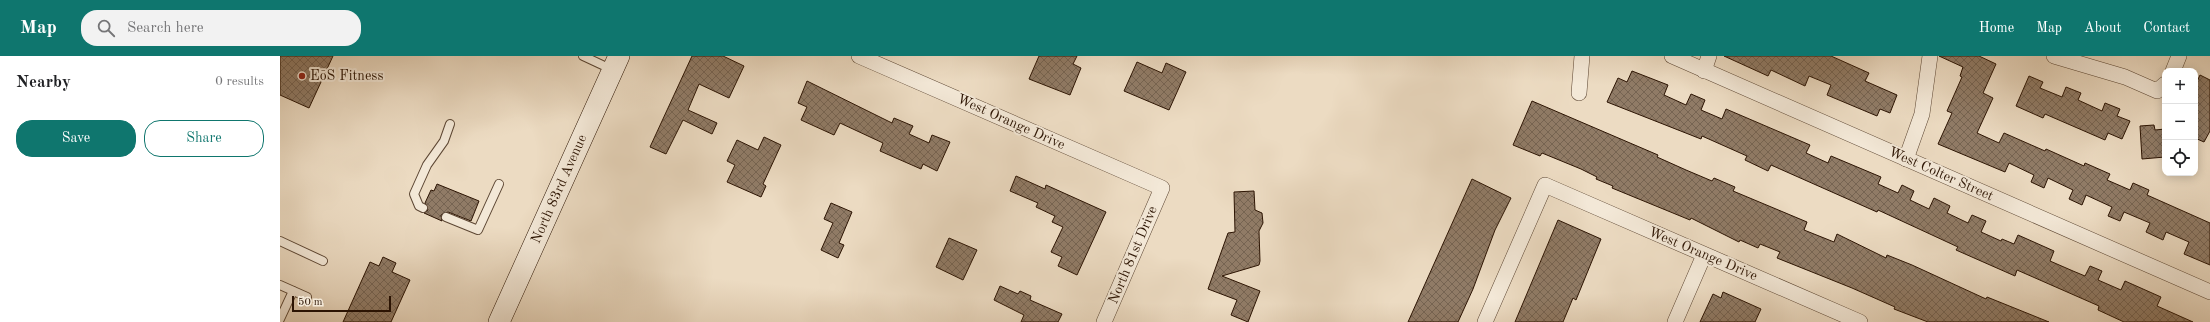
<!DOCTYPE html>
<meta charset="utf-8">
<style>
body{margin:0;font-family:"Old Standard TT",serif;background:#f2f2f2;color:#202124}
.controls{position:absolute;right:12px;top:12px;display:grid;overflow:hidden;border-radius:8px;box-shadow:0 2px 10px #0003}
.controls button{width:36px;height:36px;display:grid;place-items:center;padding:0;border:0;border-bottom:1px solid #e0e0e0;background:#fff;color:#202124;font:20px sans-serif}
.scale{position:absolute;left:12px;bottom:10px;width:99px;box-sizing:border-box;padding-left:4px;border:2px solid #2c1403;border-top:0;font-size:11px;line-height:14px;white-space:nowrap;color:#2c1403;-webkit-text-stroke:3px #f3e8d7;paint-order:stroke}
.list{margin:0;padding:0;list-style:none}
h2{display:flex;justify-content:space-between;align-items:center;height:52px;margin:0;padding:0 16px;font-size:17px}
h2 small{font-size:13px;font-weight:400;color:#757577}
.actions{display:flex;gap:8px;padding:12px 16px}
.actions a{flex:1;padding:9px 0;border:1px solid #0f766e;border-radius:16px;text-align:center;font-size:14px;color:#0f766e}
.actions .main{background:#0f766e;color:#fff}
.icon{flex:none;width:22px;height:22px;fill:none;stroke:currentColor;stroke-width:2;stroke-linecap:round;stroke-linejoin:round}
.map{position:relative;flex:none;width:1930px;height:266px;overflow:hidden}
header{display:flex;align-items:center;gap:24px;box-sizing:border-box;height:56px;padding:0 20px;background:#0f766e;color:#fff}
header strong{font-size:19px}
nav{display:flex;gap:22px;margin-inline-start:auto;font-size:14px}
.search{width:280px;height:36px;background:#f2f2f2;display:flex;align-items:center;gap:10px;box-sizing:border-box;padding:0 14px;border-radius:16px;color:#757577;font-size:15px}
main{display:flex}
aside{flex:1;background:#fff}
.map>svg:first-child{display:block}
.building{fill:url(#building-cross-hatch);stroke:#2c1403}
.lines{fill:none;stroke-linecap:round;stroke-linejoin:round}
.service-casing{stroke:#5c4633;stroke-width:10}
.minor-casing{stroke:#5c4633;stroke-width:16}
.secondary-casing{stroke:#2c1403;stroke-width:22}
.service{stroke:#f3e8d7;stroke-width:8}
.minor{stroke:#f3e8d7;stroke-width:15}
.secondary{stroke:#f3e8d7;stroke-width:21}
.poi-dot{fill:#8f2418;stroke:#f3e8d7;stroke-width:1.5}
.labels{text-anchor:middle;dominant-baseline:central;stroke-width:4;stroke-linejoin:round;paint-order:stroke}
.poi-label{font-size:14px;fill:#2c1403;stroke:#f3e8d7;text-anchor:start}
.street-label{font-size:14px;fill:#2c1403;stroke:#f3e8d7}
</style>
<header>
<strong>Map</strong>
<div class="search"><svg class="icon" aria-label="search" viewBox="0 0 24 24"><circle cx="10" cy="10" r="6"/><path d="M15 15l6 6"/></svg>Search here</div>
<nav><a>Home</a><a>Map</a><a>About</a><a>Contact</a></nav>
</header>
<main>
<aside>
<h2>Nearby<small>0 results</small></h2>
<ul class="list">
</ul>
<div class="actions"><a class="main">Save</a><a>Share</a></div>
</aside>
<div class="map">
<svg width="1930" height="266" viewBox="0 0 1930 266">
<defs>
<pattern id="building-cross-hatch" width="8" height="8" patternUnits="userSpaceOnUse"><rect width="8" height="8" fill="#907b66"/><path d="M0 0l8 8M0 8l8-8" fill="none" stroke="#766452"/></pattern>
</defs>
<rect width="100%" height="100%" fill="#ecdbc2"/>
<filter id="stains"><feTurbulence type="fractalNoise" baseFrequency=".005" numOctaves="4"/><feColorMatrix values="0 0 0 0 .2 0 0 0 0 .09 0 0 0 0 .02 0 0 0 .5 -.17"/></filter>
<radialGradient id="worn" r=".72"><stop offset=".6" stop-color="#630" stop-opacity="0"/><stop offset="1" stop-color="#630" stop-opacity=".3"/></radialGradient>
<g class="building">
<path d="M0 0H53L29 52 0 39Z"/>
<path d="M412 0H443L464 10 449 42 419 28 408 54 437 67 432 78 403 64 386 98 370 91Z"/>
<path d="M759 0H797L793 8 801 12 790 39 749 23Z"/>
<path d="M1444 0H1551L1589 17 1585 25 1617 39 1610 57 1600 53 1597 60 1547 39 1551 29 1529 20 1525 30 1491 14 1488 20Z"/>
<path d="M1659 0H1699L1716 8 1703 37 1713 42 1697 77 1719 87 1724 77 1765 95 1766 93 1804 110 1805 107 1830 118 1827 124 1850 134 1853 127 1869 134 1867 139 1930 167V209L1904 198 1909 186 1886 176 1883 184 1866 176 1870 167 1844 156 1840 165 1828 160 1832 151 1806 139 1802 149 1789 143 1793 134 1768 122 1764 132 1751 126 1754 119 1729 107 1725 116 1658 88 1672 57 1667 55 1682 21 1680 20 1683 11Z"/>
<path d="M857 6 882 17 886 7 906 16 889 54 844 35Z"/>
<path d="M1352 15 1388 29 1384 39 1406 49 1411 38 1425 44 1421 54 1442 63 1446 53 1530 89 1526 97 1548 107 1551 100 1601 121 1598 128 1618 137 1622 129 1634 135 1630 144 1649 153 1654 142 1670 150 1667 157 1688 167 1692 159 1706 165 1701 176 1721 185 1722 183 1734 188 1738 179 1774 195 1770 205 1793 215 1805 220 1810 210 1822 215 1818 224 1841 234 1845 225 1881 241 1877 250 1913 266H1844L1818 254 1819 250 1737 214 1735 220 1676 194 1678 191 1598 154 1597 156 1491 109 1488 115 1465 104 1467 100 1422 80 1421 83 1327 46 1338 22 1347 26Z"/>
<path d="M1920 19 1930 24V75L1924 86 1915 82V30Z"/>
<path d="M1749 20 1763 26 1760 32 1782 41 1786 31 1801 37 1798 44 1822 55 1825 47 1840 53 1837 60 1850 65 1842 83 1828 77 1825 84 1765 58 1763 62 1736 50Z"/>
<path d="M527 25 612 67 614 62 633 70 629 78 649 87 652 79 670 86 657 115 643 108 641 113 600 95 603 87 560 67 554 79 521 64 527 51 518 47Z"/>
<path d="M1252 45 1378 99 1377 101 1406 114 1432 125 1434 122 1455 131 1453 135 1527 166 1524 174 1554 186 1557 178 1606 202 1607 199 1632 209 1706 243 1707 241 1769 266H1648L1614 253 1615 251 1572 232 1497 202 1500 196 1480 188 1478 192 1460 184 1459 186 1411 162 1410 164 1332 132 1333 130 1316 123 1317 121 1301 113 1262 97 1260 100 1233 89Z"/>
<path d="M1874 69 1875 74 1885 73V101L1862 103 1860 70Z"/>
<path d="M484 81 501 89 483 128 486 130 481 141 447 126 455 109 447 105 457 84 478 94Z"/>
<path d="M736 120 765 133 766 129 826 156 797 219 778 210 782 201 771 196 783 171 772 166 775 160 756 151 758 147 730 135Z"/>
<path d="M1192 123 1231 142 1215 174 1193 233 1178 266H1128Z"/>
<path d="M157 128 199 145 191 165 168 156 161 159 162 165 144 157 148 154 145 147 151 134 154 135Z"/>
<path d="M974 135 975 154 982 157 983 167 979 175 980 205 979 209 942 220 980 235 968 266 951 259 957 244 928 233 948 177 955 176 954 136Z"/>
<path d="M551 147 572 156 559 187 564 189 558 202 541 194 553 167 544 163Z"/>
<path d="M1278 164 1321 183 1296 244 1293 242 1283 266H1235Z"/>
<path d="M669 182 697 194 683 224 656 211Z"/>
<path d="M103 201 116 207 112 216 130 224 111 266H63L90 206 99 210Z"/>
<path d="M720 230 738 238 740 235 751 240 750 244 782 258 778 266H741L744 259 714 244Z"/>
<path d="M1443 236 1481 253 1475 266H1420L1433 238 1441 242Z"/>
</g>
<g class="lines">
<g class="service-casing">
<g id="service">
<path d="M303 0 333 14"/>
<path d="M143 152 139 150 134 138 147 109 164 85 170 68"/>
<path d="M166 161 198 174 219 128"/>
<path d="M0 185 43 205"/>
<path d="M0 229 27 241"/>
<path d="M0 263 13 235"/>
</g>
</g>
<g class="minor-casing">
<g id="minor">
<path d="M579 0 882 132 824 266"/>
<path d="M1392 0 1930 236"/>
<path d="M1774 0 1845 21 1877 35 1885 28"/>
<path d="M1424 15 1429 0"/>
<path d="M1893 15 1899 0"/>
<path d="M1299 37 1302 0"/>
<path d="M1626 103 1642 58 1650 0"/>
<path d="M1205 266 1265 129 1580 266"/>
<path d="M1395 266 1424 199"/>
</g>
</g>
<g class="secondary-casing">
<path id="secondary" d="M219 266 339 0"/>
</g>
<use href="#service" class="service"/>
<use href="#minor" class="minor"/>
<use href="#secondary" class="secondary"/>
</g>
<circle class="poi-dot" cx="22" cy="20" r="4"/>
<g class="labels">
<g class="poi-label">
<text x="30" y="20">EōS Fitness</text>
</g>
<g class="street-label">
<text transform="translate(731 66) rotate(24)">West Orange Drive</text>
<text transform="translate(1661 118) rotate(24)">West Colter Street</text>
<text transform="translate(279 133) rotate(-66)">North 83rd Avenue</text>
<text transform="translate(1423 198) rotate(23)">West Orange Drive</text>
<text transform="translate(853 199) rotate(-67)">North 81st Drive</text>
</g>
</g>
<rect width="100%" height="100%" filter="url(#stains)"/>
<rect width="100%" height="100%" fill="url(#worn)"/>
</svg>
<div class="controls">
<button>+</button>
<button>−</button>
<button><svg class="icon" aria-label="locate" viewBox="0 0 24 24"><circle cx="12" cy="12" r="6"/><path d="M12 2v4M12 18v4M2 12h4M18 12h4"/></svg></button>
</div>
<div class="scale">50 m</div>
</div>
</main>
